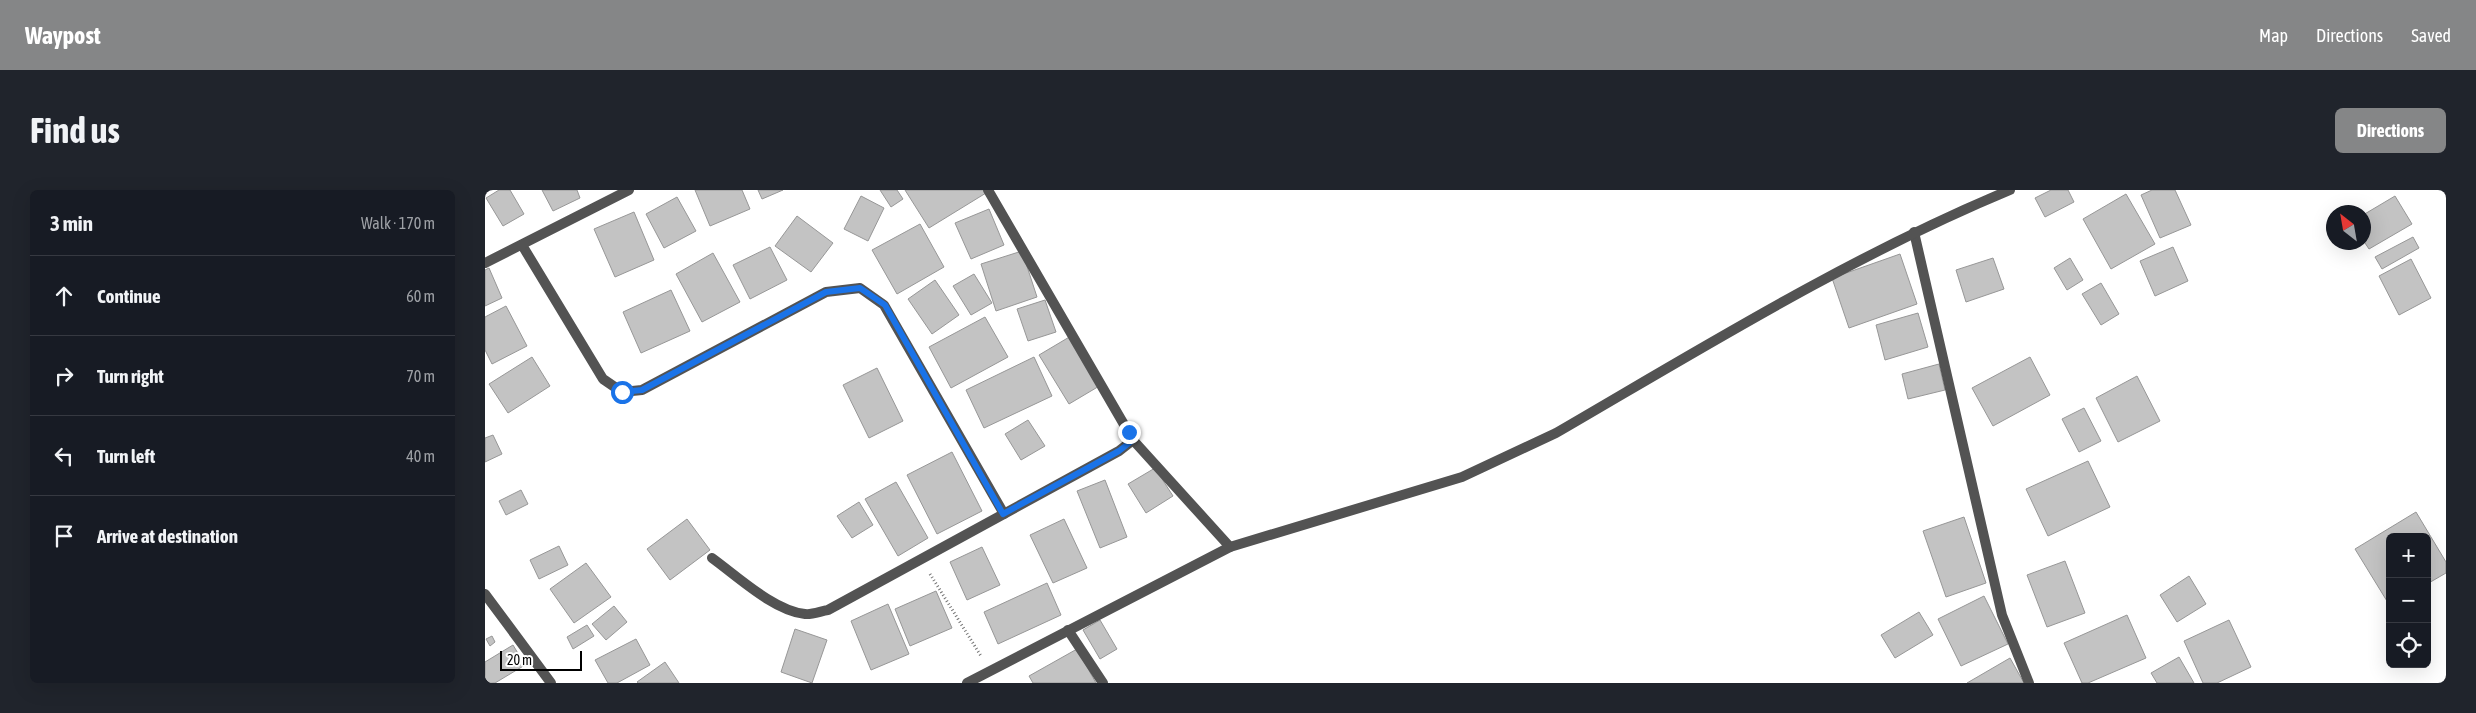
<!DOCTYPE html>
<meta charset="utf-8">
<style>
body{margin:0;font-family:"Asap Condensed",sans-serif;background:#20242c;color:#f1f3f6}
.controls{position:absolute;right:15px;bottom:15px;display:grid;overflow:hidden;border-radius:8px;box-shadow:0 5px 20px #0002}
.controls button{width:45px;height:45px;display:grid;place-items:center;padding:0;border:0;border-bottom:1px solid #363941;background:#171b24;color:#f1f3f6;font:25px sans-serif}
.compass{position:absolute;left:1841px;top:15px;width:45px;height:45px;border-radius:50%;background:#171b24;box-shadow:0 5px 20px #0002;rotate:329deg}
.scale{position:absolute;left:15px;bottom:12px;width:82px;box-sizing:border-box;padding-left:5px;border:2px solid #000;border-top:0;font-size:14px;line-height:18px;white-space:nowrap;color:#000;-webkit-text-stroke:4px #fff;paint-order:stroke}
.stop{position:absolute;width:15px;height:15px;margin:-11px;border:4px solid #1a73e8;border-radius:50%;background:#fff}
.stop.end{background:#1a73e8;border-color:#fff;box-shadow:0 1px 5px #0008}
.list{margin:0;padding:0;list-style:none}
h2{display:flex;justify-content:space-between;align-items:center;height:65px;margin:0;padding:0 20px;font-size:21px}
h2 small{font-size:16px;font-weight:400;color:#9ea1a6}
.list li{display:grid;grid-template-columns:32px 1fr auto;gap:15px;align-items:center;box-sizing:border-box;height:80px;padding:0 20px;border-top:1px solid #363941}
.list b{display:block;font-size:19px;white-space:nowrap}
.list em{font-size:16px;font-style:normal;color:#9ea1a6}
.icon{flex:none;width:28px;height:28px;fill:none;stroke:currentColor;stroke-width:2;stroke-linecap:round;stroke-linejoin:round}
.map{position:relative;flex:none;width:1961px;height:493px;overflow:hidden;border-radius:8px}
header{display:flex;align-items:center;gap:30px;box-sizing:border-box;height:70px;padding:0 25px;background:#858687;color:#fff}
header strong{font-size:24px}
nav{display:flex;gap:28px;margin-inline-start:auto;font-size:18px}
.intro{display:flex;align-items:center;justify-content:space-between;box-sizing:border-box;height:120px;padding:0 30px}
h1{margin:0;font-size:35px}
.button{padding:12px 22px;border-radius:8px;background:#858687;color:#fff;font-size:18px;font-weight:700}
main{display:flex;gap:30px;padding:0 30px}
aside{flex:1;background:#171b24;border-radius:8px;box-shadow:0 5px 20px #0002}
.map>svg:first-child{display:block}
.building{fill:#c3c3c3;stroke:#979797}
.lines{fill:none;stroke-linecap:round;stroke-linejoin:round}
.path{stroke:#757575;stroke-width:3;stroke-dasharray:1 2.5;stroke-linecap:butt}
.minor{stroke:#535353;stroke-width:10}
.route{stroke:#1a73e8;stroke-width:6}
</style>
<header>
<strong>Waypost</strong>
<nav><a>Map</a><a>Directions</a><a>Saved</a></nav>
</header>
<div class="intro"><h1>Find us</h1><a class="button">Directions</a></div>
<main>
<aside>
<h2>3 min<small>Walk · 170 m</small></h2>
<ul class="list">
<li><svg class="icon" aria-label="ahead" viewBox="0 0 24 24"><path d="M12 20V5M6 11l6-6 6 6"/></svg><div><b>Continue</b></div><em>60 m</em></li>
<li><svg class="icon" aria-label="right" viewBox="0 0 24 24"><path d="M7 20v-9h11M14 6l5 5-5 5"/></svg><div><b>Turn right</b></div><em>70 m</em></li>
<li><svg class="icon" aria-label="left" viewBox="0 0 24 24"><path d="M17 20v-9H6M10 6l-5 5 5 5"/></svg><div><b>Turn left</b></div><em>40 m</em></li>
<li><svg class="icon" aria-label="arrive" viewBox="0 0 24 24"><path d="M6 21V4h12l-3 4 3 4H6"/></svg><div><b>Arrive at destination</b></div></li>
</ul>
</aside>
<div class="map">
<svg width="1961" height="493" viewBox="0 0 1961 493">
<rect width="100%" height="100%" fill="#fff"/>
<g class="building">
<path d="M14 0H25L39 24 18 36 1 8Z"/>
<path d="M57 0H92L95 8 68 21Z"/>
<path d="M210 0H257L265 19 225 36Z"/>
<path d="M273 0H298L277 9Z"/>
<path d="M395 0H412L418 9 406 17Z"/>
<path d="M420 0H499L501 3 444 38Z"/>
<path d="M1566 0H1583L1589 12 1560 27 1550 8Z"/>
<path d="M1667 0H1690L1706 35 1675 48 1656 5Z"/>
<path d="M1641 4 1670 54 1626 79 1598 29Z"/>
<path d="M376 6 399 18 383 51 359 39Z"/>
<path d="M1910 6 1927 34 1884 59 1878 50V25Z"/>
<path d="M192 7 211 41 179 58 161 24Z"/>
<path d="M504 19 519 55 486 69 470 33Z"/>
<path d="M149 22 169 70 130 87 109 39Z"/>
<path d="M312 26 348 53 326 82 290 56Z"/>
<path d="M435 34 459 77 412 104 387 60Z"/>
<path d="M1928 47 1934 58 1897 79 1890 67Z"/>
<path d="M285 57 302 90 265 109 248 75Z"/>
<path d="M1688 57 1703 91 1670 106 1655 71Z"/>
<path d="M537 61 552 107 511 121 496 74Z"/>
<path d="M228 63 255 112 217 132 191 84Z"/>
<path d="M1415 64 1432 114 1364 138 1347 88Z"/>
<path d="M1508 68 1519 99 1481 112 1471 80Z"/>
<path d="M1585 68 1598 90 1582 100 1569 78Z"/>
<path d="M1926 69 1946 108 1914 125 1894 86Z"/>
<path d="M4 78 17 108 0 116V80Z"/>
<path d="M489 84 507 113 486 125 468 96Z"/>
<path d="M450 90 474 125 447 144 423 109Z"/>
<path d="M1616 93 1634 124 1616 135 1597 104Z"/>
<path d="M186 100 205 141 156 163 138 122Z"/>
<path d="M560 110 571 142 543 151 532 119Z"/>
<path d="M21 116 42 156 7 174 0 160V127Z"/>
<path d="M1433 123 1443 157 1400 170 1391 135Z"/>
<path d="M500 127 523 167 466 198 444 157Z"/>
<path d="M586 146 616 195 584 214 554 165Z"/>
<path d="M47 167 65 196 23 223 4 194Z"/>
<path d="M549 167 567 206 499 238 481 200Z"/>
<path d="M1545 167 1565 205 1508 236 1487 198Z"/>
<path d="M1454 174 1460 200 1423 209 1417 184Z"/>
<path d="M392 178 418 231 384 248 358 195Z"/>
<path d="M1652 186 1675 231 1633 252 1611 208Z"/>
<path d="M1599 218 1616 251 1594 262 1577 229Z"/>
<path d="M543 230 560 256 536 270 520 244Z"/>
<path d="M8 245 17 264 0 272V248Z"/>
<path d="M467 262 497 321 452 344 422 285Z"/>
<path d="M1603 271 1625 317 1563 346 1541 299Z"/>
<path d="M670 278 688 306 661 323 643 294Z"/>
<path d="M620 290 642 347 615 358 592 301Z"/>
<path d="M411 292 443 348 413 366 380 309Z"/>
<path d="M36 300 43 314 21 325 14 311Z"/>
<path d="M374 312 388 335 367 348 352 326Z"/>
<path d="M1931 322 1961 372V383L1942 394V347H1905V416L1870 359Z"/>
<path d="M1479 327 1501 393 1461 407 1438 341Z"/>
<path d="M202 329 225 360 185 390 162 359Z"/>
<path d="M579 329 602 378 568 393 545 345Z"/>
<path d="M74 356 83 375 54 389 45 370Z"/>
<path d="M497 357 515 395 482 410 465 372Z"/>
<path d="M1580 371 1600 423 1562 437 1542 385Z"/>
<path d="M101 373 126 407 89 433 65 399Z"/>
<path d="M1704 386 1721 414 1692 432 1675 405Z"/>
<path d="M562 393 576 425 513 454 499 422Z"/>
<path d="M451 401 467 438 425 456 410 419Z"/>
<path d="M1499 406 1523 454 1476 476 1453 429Z"/>
<path d="M403 414 424 464 386 480 366 431Z"/>
<path d="M129 416 142 432 121 450 107 434Z"/>
<path d="M1434 422 1448 445 1410 468 1396 445Z"/>
<path d="M1642 425 1661 468 1603 493H1597L1579 453Z"/>
<path d="M615 430 632 459 615 469 598 440Z"/>
<path d="M1744 430 1766 477 1732 493H1718L1699 451Z"/>
<path d="M102 435 109 446 88 459 82 447Z"/>
<path d="M310 439 342 450 327 493 296 482Z"/>
<path d="M7 446 10 452 5 456 1 449Z"/>
<path d="M151 449 165 475 132 493H123L110 470Z"/>
<path d="M28 455 40 475 10 493H0V472Z"/>
<path d="M592 459 611 493H548L544 486Z"/>
<path d="M1694 467 1709 493H1672L1666 483Z"/>
<path d="M1525 468 1539 493H1482Z"/>
<path d="M180 472 194 493H153L152 492Z"/>
</g>
<g class="lines">
<path class="path" d="M445 384 496 466"/>
<g class="minor">
<path d="M1429 42 1517 425 1544 493"/>
<path d="M37 55 118 189 137 202 157 200 341 102 375 98 399 115 519 324"/>
<path d="M0 73 144 0"/>
<path d="M648 250 745 357"/>
<path d="M227 368C252 386 289 421 320 424 327 425 336 421 343 420L634 261 648 250 503 0"/>
<path d="M0 404 66 493"/>
<path d="M583 440 618 493"/>
<path d="M482 493 745 357 977 287 1071 243C1219 157 1366 66 1525 0"/>
</g>
</g>
<g class="lines">
<path class="route" d="M137 202 157 200 341 102 375 98 400 115 518 324 634 261 648 250 644 242"/>
</g>
</svg>
<div class="controls">
<button>+</button>
<button>−</button>
<button><svg class="icon" aria-label="locate" viewBox="0 0 24 24"><circle cx="12" cy="12" r="6"/><path d="M12 2v4M12 18v4M2 12h4M18 12h4"/></svg></button>
</div>
<svg class="compass" viewBox="-18 -18 36 36"><path d="M0-13l5 13h-10z" fill="#e53935"/><path d="M0 13l5-13h-10z" fill="#9ea1a6"/></svg>
<div class="scale">20 m</div>
<div class="stop" style="left:137px;top:202px"></div>
<div class="stop end" style="left:644px;top:242px"></div>
</div>
</main>
